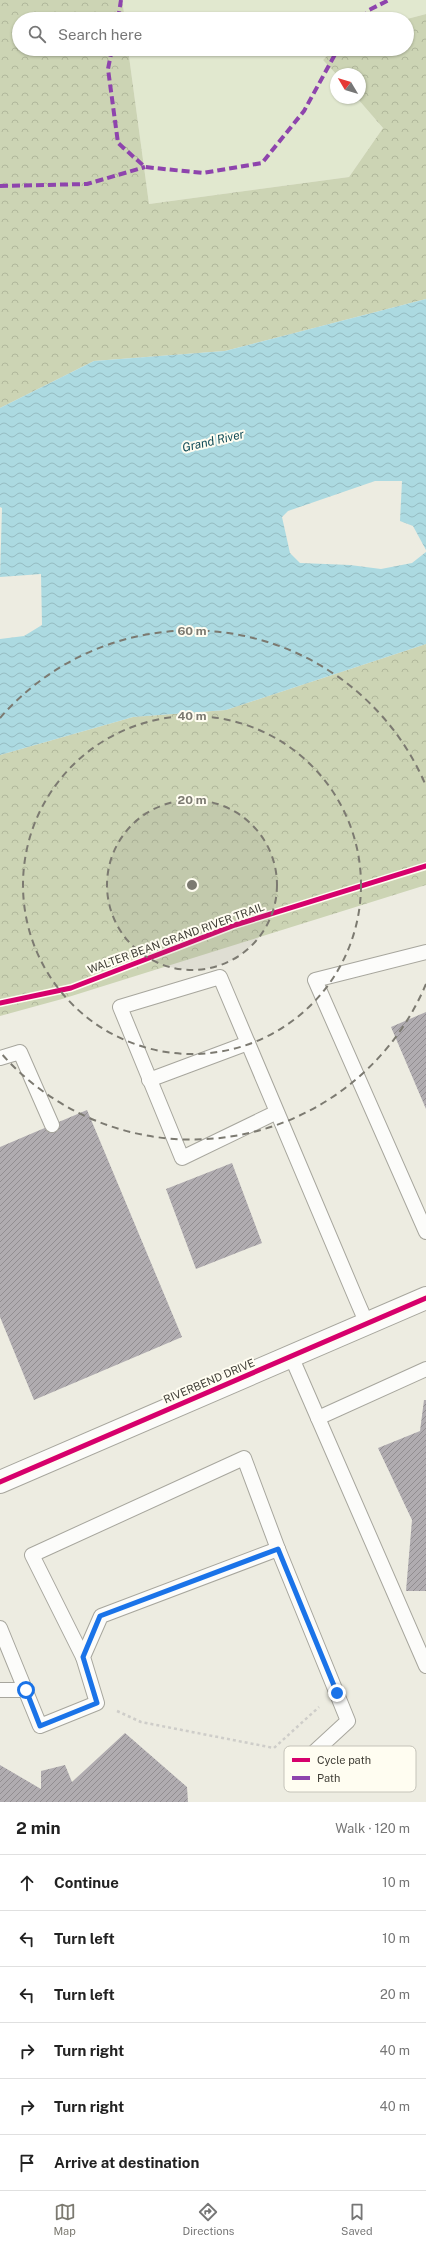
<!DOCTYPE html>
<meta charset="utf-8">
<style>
body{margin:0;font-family:"Public Sans",sans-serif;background:#f6f6f6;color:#222}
.compass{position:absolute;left:330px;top:68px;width:36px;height:36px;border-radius:50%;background:#fff;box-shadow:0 1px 3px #0004;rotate:308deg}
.stop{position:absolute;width:12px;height:12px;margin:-9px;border:3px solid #1a73e8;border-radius:50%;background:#fff}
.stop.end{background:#1a73e8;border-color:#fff;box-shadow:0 1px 4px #0008}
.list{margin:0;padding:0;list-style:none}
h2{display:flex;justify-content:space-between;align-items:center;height:52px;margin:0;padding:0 16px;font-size:17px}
h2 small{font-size:13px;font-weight:400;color:#767676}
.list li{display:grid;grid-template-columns:26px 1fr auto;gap:12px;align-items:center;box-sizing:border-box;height:56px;padding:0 16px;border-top:1px solid #e0e0e0}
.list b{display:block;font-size:15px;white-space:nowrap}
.list em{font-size:13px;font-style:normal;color:#767676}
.icon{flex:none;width:22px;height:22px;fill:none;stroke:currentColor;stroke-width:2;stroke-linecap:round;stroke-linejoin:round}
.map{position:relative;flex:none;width:426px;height:1802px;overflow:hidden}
.search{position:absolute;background:#fff;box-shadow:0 1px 3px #0004;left:12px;right:12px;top:12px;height:44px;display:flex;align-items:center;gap:10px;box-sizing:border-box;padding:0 14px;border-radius:22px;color:#767676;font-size:15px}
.sheet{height:388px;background:#fff}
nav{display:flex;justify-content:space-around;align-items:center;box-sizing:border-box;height:56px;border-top:1px solid #e0e0e0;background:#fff;font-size:11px;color:#767676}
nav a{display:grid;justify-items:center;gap:2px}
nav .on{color:#7c7a71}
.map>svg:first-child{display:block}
.green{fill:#e1e8cf}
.forest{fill:url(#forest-crowns)}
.water{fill:url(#water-waves)}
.building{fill:url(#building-hatch)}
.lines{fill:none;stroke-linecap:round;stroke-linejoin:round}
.service-casing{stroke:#a7a69d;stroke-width:16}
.tertiary-casing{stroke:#a7a69d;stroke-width:24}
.path{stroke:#cecdc9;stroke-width:2.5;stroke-dasharray:3 3;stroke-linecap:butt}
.service{stroke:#fcfcfa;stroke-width:14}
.tertiary{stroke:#fcfcfa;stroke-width:22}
.quiet{stroke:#8e44ad;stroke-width:4;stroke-dasharray:8 4;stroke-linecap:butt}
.cycleway-casing{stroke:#fffdf1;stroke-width:8}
.cycleway{stroke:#d6006c;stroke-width:5}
.route{stroke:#1a73e8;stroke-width:5}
.ring{fill:none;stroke:#7c7a71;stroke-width:2;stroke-dasharray:7 5}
.labels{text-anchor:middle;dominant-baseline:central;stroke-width:4;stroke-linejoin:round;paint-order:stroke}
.street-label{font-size:11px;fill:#3f3d35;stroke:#fffdf1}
.water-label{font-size:12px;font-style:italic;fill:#124c57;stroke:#fffdf1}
.key{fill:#fffdf1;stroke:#c5c3b9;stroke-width:1}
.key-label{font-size:11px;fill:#3f3d35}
.centre{fill:#7c7a71;stroke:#fffdf1;stroke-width:2}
.ring-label{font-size:12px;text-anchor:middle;font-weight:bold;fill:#7c7a71;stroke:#fffdf1;stroke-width:4;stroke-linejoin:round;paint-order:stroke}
</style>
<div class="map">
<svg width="426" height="1802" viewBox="0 0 426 1802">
<defs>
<pattern id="forest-crowns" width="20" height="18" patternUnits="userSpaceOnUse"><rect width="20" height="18" fill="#ccd4b4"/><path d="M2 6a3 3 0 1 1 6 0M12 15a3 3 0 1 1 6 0" fill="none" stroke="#b0b79b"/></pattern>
<pattern id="water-waves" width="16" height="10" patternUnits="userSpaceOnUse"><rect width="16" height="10" fill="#acdae1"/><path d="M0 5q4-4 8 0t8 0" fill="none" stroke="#95bcc2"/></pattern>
<pattern id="building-hatch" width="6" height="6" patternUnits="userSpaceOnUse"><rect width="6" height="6" fill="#b0acb0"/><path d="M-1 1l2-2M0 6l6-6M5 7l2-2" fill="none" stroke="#918d90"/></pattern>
</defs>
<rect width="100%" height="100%" fill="#edece1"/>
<g class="green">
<path d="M122 0H426V14L407 19H125Z"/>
<path d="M128 49H334L323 60 336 74V98H357L383 128 349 177 149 204Z"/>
</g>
<g class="forest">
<path d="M0 0H122L125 19H19V49H128L149 204 349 177 383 128 357 98H360V74H336L323 60 334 49H407V19L426 14V299L225 351 94 361 0 408Z"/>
<path d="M426 644V885L62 999 0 1016V755L133 717 226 710Z"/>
</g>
<path class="water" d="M426 299V550L413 526 400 521 402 481H375L288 511 282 517 290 553 300 563 350 565 381 569 412 563 426 552V644L226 710 133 717 0 755V639L24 636 42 625 41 574 0 577 2 508 0 507V408L94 361 225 351Z"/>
<g class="building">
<path d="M426 1012V1109L391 1027Z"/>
<path d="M87 1110 182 1337 34 1400 0 1317V1147Z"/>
<path d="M232 1163 262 1243 196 1269 166 1189Z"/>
<path d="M424 1400H426V1591H406L412 1520 378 1448 420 1431Z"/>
<path d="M125 1733 187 1787 188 1802H0V1765L41 1789V1771L65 1765 72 1782Z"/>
</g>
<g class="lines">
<g class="service-casing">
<g id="service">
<path d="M426 952 315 980 426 1232"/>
<path d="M0 1058 20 1052 52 1125"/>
<path d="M149 1080 248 1043"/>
<path d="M277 1112 182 1158 120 1007 220 977 357 1301 367 1324"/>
<path d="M291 1356 426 1666"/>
<path d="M318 1418 426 1369"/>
<path d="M0 1628 40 1726 97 1703 83 1657 101 1616 278 1549"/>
<path d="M83 1657 32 1555 244 1458 278 1549 348 1721 297 1768"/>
<path d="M0 1690H25"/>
</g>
</g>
<g class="tertiary-casing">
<path id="tertiary" d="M0 1482 426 1298"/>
</g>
<path class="path" d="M117 1711 141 1722 274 1748 319 1707"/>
<use href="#service" class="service"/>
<use href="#tertiary" class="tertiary"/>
<g class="quiet">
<path d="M118 19 121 0"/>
<path d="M362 19 369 10 389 0"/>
<path d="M112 49 108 69 118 143 145 167 203 173 262 163 304 111 338 49"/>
<path d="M0 186 87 184 145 167"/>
</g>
<g class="cycleway-casing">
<g id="cycleway">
<path d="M0 1003 71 988 235 925 426 866"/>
<path d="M0 1482 426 1298"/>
</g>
</g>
<use href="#cycleway" class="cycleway"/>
</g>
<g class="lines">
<path class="route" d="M26 1690 40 1726 97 1703 83 1657 100 1616 278 1549 337 1693"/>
</g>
<circle cx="192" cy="885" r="85" fill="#7c7a71" fill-opacity=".12"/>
<g class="ring">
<circle cx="192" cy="885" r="85"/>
<circle cx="192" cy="885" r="169"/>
<path d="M426 984A254 254 0 0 1 0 1052M0 718A254 254 0 0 1 426 786"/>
</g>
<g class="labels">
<g class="street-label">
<text transform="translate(176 938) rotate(-20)">WALTER BEAN GRAND RIVER TRAIL</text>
<text transform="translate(209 1381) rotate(-23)">RIVERBEND DRIVE</text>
</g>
<g class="water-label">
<text transform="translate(213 441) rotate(-13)">Grand River</text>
</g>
</g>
<rect x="284" y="1746" width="132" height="46" rx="6" class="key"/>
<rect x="292" y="1758" width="18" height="4" fill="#d6006c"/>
<rect x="292" y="1776" width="18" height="4" fill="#8e44ad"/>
<g class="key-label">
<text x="317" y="1764">Cycle path</text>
<text x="317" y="1782">Path</text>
</g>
<circle cx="192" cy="885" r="6" class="centre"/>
<g class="ring-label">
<text x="192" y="635">60 m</text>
<text x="192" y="720">40 m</text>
<text x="192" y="804">20 m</text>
</g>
</svg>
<svg class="compass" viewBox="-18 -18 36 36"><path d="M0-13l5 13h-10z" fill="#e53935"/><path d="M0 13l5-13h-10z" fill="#767676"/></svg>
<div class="stop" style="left:26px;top:1690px"></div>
<div class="stop end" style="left:337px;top:1693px"></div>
<div class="search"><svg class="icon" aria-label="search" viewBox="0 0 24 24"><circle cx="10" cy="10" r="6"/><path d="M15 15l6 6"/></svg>Search here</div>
</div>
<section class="sheet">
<h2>2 min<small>Walk · 120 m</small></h2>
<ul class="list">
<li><svg class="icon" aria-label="ahead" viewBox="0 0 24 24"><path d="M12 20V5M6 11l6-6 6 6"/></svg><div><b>Continue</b></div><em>10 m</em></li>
<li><svg class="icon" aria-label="left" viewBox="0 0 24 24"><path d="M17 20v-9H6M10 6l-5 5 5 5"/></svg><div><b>Turn left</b></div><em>10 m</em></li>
<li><svg class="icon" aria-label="left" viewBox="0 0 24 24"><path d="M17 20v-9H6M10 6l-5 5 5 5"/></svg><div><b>Turn left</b></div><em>20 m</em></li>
<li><svg class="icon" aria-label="right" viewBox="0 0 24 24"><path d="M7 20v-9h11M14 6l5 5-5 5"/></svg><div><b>Turn right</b></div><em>40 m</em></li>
<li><svg class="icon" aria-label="right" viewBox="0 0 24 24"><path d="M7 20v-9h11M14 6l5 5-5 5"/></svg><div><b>Turn right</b></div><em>40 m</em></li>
<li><svg class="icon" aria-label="arrive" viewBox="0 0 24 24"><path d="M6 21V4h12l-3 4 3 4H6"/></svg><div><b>Arrive at destination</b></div></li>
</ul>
</section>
<nav>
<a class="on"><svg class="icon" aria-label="map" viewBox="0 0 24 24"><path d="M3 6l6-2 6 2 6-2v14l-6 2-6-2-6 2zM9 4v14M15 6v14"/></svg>Map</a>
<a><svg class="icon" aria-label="directions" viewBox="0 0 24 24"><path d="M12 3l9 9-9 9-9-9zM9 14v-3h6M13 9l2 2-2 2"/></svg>Directions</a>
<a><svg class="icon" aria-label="saved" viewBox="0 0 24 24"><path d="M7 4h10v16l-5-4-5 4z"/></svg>Saved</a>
</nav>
